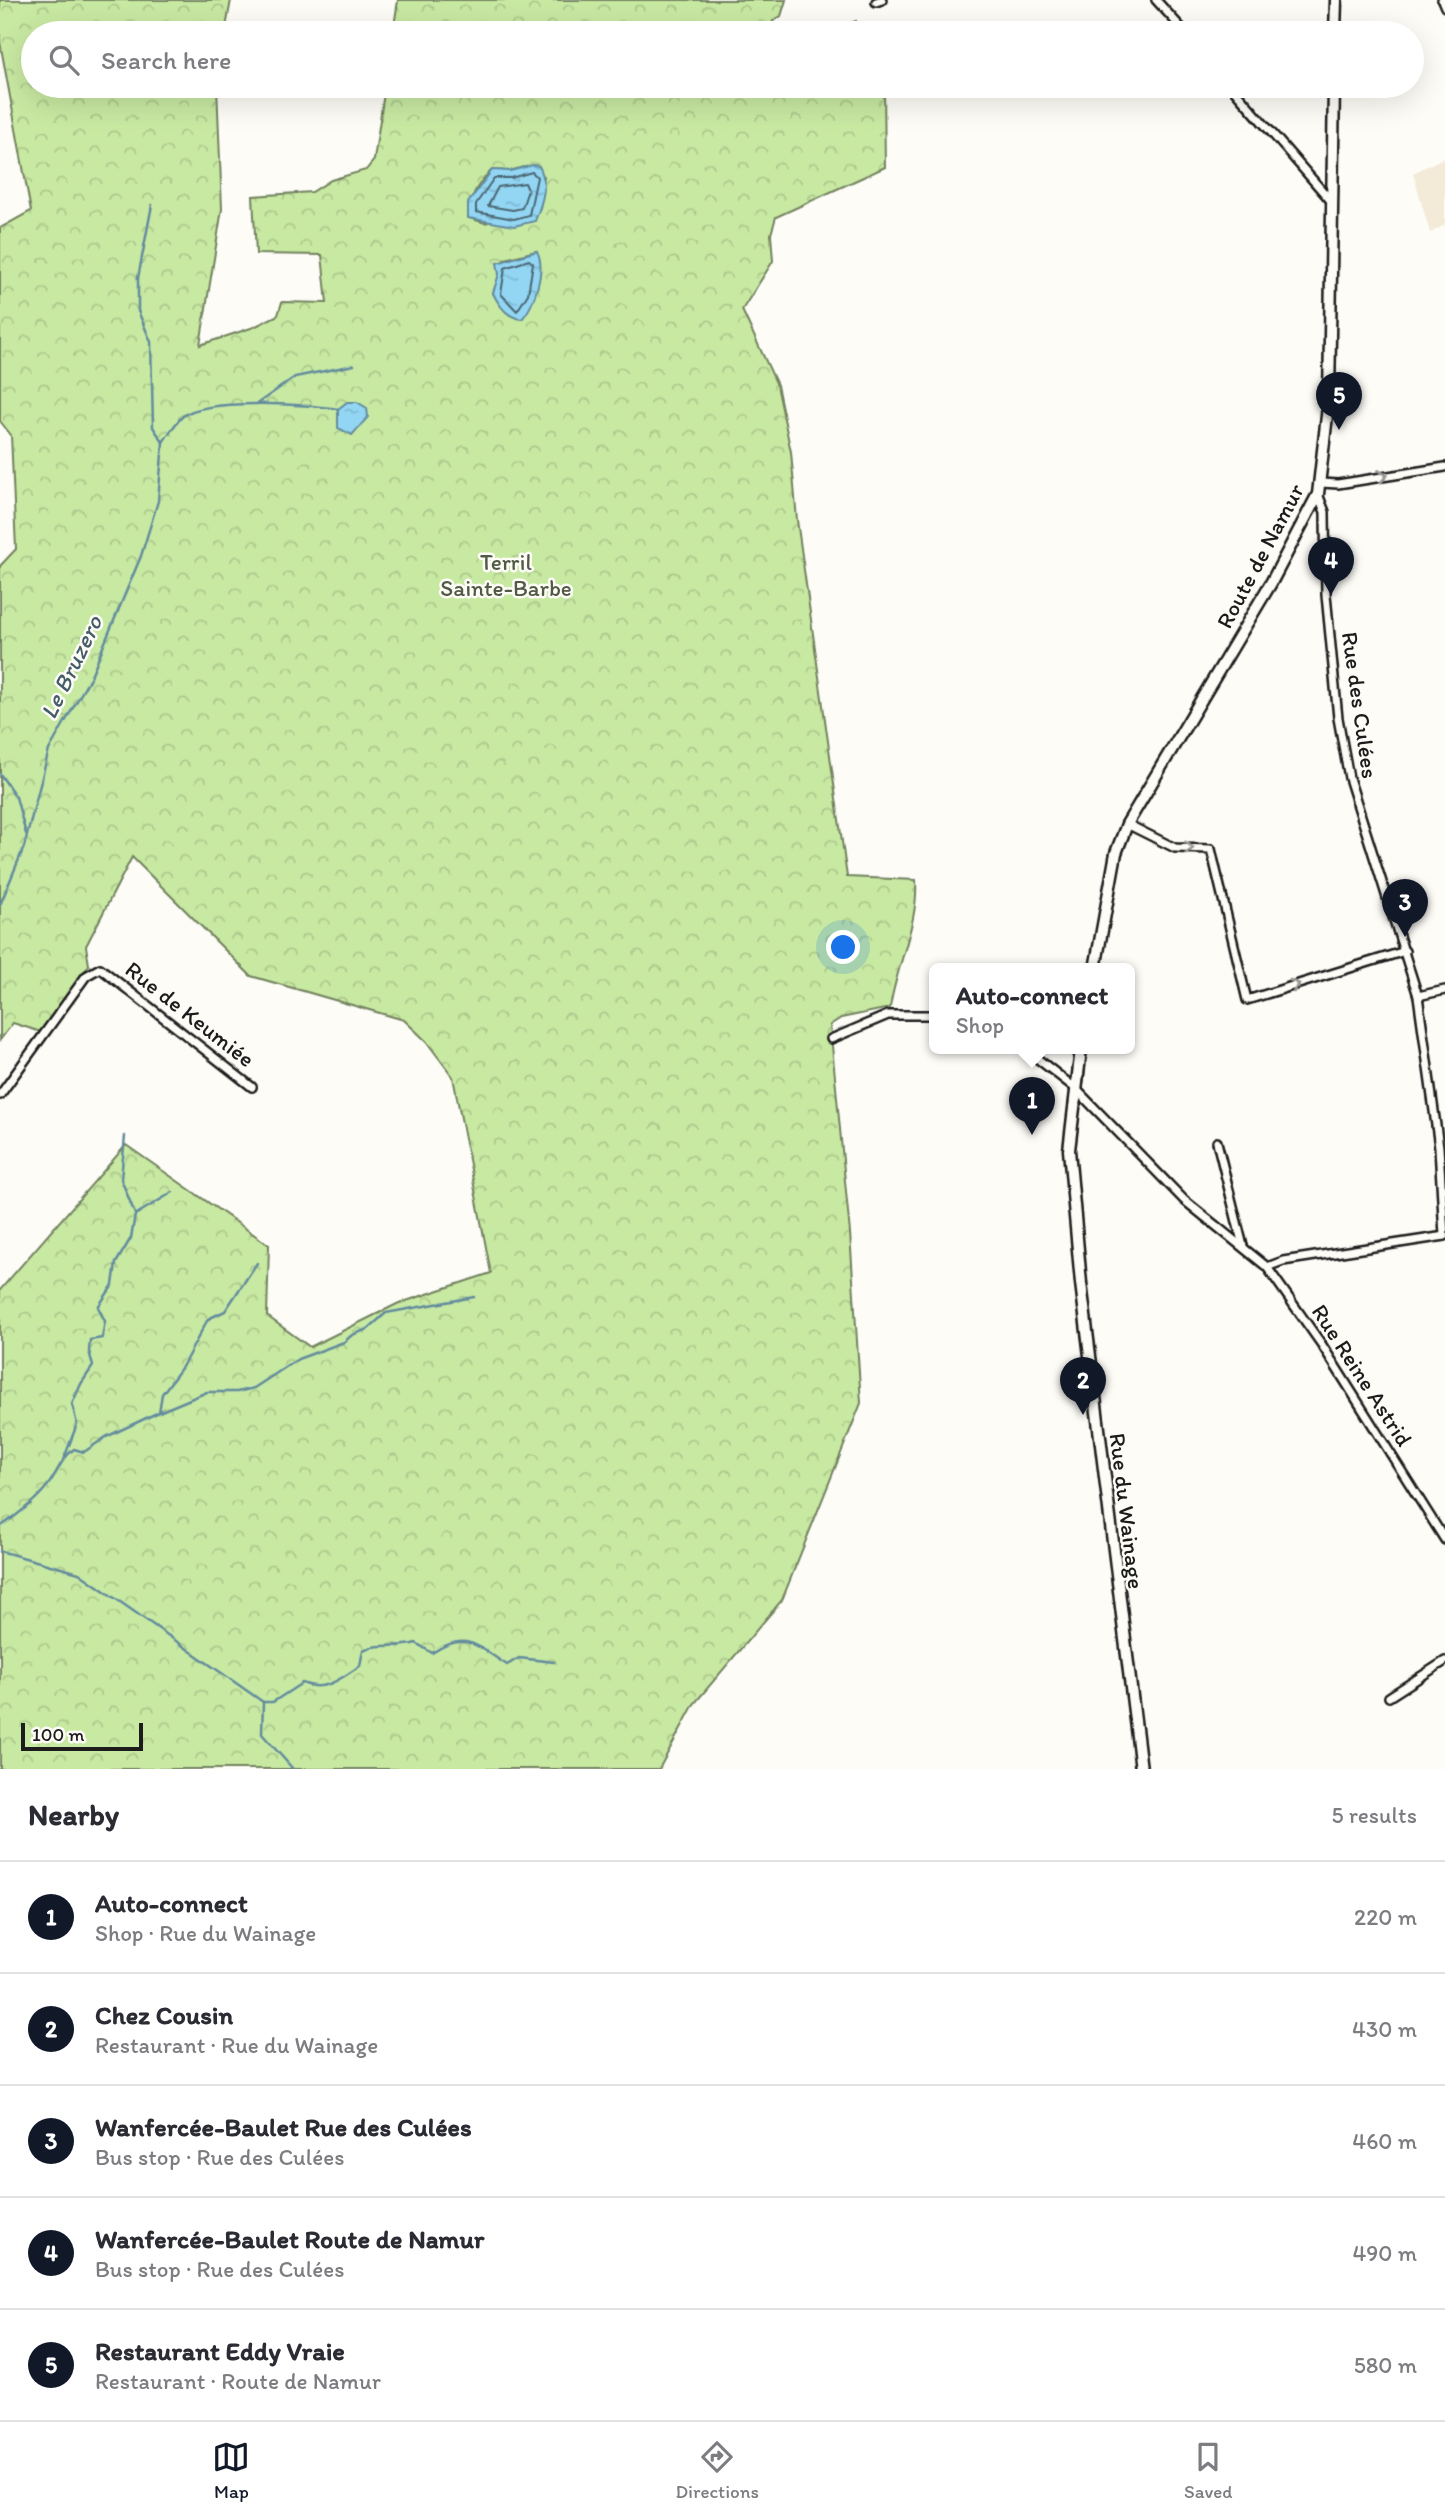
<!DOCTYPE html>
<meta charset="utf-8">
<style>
body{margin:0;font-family:Itim,sans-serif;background:#f7f7f7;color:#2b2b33}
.scale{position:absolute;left:21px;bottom:18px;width:122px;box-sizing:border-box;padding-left:7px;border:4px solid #1c1c1c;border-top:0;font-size:19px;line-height:24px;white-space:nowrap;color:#1c1c1c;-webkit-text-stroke:5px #fdfcf7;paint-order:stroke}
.you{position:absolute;left:844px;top:948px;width:24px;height:24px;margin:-18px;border:5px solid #fff;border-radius:50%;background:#1a73e8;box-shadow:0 0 0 10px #1a73e833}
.badge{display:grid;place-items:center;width:46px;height:46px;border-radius:50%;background:#111827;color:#fff;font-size:23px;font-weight:700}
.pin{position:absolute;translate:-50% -58px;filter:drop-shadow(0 2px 4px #0008)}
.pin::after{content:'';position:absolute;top:37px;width:24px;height:21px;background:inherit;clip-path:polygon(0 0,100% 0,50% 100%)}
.popup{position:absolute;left:929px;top:963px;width:206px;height:91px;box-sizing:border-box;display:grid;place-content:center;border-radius:10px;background:#fff;filter:drop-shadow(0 2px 5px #0005);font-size:23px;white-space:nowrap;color:#7c7c81}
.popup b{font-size:26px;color:#2b2b33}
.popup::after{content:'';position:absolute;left:50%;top:100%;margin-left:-14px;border:14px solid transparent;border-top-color:#fff}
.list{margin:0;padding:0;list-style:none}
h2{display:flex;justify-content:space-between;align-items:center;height:91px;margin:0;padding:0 28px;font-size:30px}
h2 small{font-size:23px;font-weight:400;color:#7c7c81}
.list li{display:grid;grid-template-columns:46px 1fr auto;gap:21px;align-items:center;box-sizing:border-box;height:112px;padding:0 28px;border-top:2px solid #e1e1e2}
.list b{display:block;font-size:26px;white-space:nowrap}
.list p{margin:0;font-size:23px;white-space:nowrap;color:#7c7c81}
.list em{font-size:23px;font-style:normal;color:#7c7c81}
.icon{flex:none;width:38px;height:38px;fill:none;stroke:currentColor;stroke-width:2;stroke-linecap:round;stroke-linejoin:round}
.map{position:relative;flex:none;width:1445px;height:1769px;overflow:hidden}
.search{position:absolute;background:#fff;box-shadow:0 7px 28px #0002;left:21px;right:21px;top:21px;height:77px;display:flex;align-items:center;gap:18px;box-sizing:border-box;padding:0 24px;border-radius:38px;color:#7c7c81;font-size:26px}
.sheet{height:651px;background:#fff}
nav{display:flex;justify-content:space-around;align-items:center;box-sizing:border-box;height:98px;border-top:2px solid #e1e1e2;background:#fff;font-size:19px;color:#7c7c81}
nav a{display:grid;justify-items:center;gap:4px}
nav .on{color:#111827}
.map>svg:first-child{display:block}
.built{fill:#f3ead8}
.forest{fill:url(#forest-crowns);stroke:#72825f;stroke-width:2;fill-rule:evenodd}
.water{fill:url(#water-ripples);stroke:#638c9e;stroke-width:2}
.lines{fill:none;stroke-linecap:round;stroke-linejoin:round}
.shore{stroke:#4b6672;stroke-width:2}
.stream{stroke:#638c9e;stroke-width:2.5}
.minor-casing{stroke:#1c1c1c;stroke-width:12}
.secondary-casing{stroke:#1c1c1c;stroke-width:15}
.minor{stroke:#fdfcf7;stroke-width:7}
.secondary{stroke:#fdfcf7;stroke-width:10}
.oneway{stroke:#989794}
.labels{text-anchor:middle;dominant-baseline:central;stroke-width:5;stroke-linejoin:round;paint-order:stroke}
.street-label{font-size:23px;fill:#1c1c1c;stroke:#fdfcf7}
.park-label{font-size:23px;fill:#505a44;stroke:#fdfcf7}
.water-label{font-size:24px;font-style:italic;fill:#455d68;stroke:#fdfcf7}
</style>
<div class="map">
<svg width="1445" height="1769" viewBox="0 0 1445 1769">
<defs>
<pattern id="forest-crowns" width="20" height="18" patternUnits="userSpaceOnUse" patternTransform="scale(1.75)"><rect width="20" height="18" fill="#c8e9a2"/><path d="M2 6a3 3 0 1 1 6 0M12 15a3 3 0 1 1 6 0" fill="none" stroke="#abc78b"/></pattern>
<pattern id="water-ripples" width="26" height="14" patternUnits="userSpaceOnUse" patternTransform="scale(1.75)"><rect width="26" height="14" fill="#92d6f4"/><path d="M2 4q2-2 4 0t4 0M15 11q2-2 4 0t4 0" fill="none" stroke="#7db7d1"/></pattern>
</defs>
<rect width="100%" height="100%" fill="#fdfcf7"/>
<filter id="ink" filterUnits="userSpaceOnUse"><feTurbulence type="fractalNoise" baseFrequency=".0143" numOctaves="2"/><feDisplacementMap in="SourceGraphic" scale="14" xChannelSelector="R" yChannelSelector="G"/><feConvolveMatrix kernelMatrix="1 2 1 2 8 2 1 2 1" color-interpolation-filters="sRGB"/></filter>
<g filter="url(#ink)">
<path class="built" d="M1445 157V225L1430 233 1413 173Z"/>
<g class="forest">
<path d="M0 0H231L225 33H33V86H217L222 209 200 345 254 327 278 315 282 302 327 303 322 255 256 254 253 196 312 192 331 180 366 170 374 160 385 86 884 87 885 167 776 217 771 234 773 261 742 310 777 385 791 452 797 520 847 877 916 880C919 923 896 966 890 1008L841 1018 830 1025 850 1233 861 1403 782 1600 694 1704 659 1769H0V1290L126 1145 269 1245 267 1316 310 1347 397 1304 491 1273 453 1077 426 1041 404 1020 251 976 132 857 86 946 89 965 41 1032 13 1023 0 1040V566L16 549 11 435 0 421V228L31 211 0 42ZM523 167 544 176 540 208 485 223 469 218C468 200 478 183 492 170L510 171ZM536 251C548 271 532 301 522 319 506 317 501 306 493 293L505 259Z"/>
<path d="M398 0H786L781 16 773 21 772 33H393Z"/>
<path d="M856 21 861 33H823Z"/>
</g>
<g class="water">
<path d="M533 165 539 166C549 184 542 203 535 221L514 226 468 218V203L492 170 510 171Z"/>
<path d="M537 251C546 268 535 305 522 319 507 317 499 306 493 293L499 274 497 263Z"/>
<path d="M347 402H357L367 408 368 417 352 435 338 428V409Z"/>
</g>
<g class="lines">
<g class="shore">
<path d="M532 172 537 177 529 215 514 219 476 212V204L494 178H511Z"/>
<path d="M525 183 528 190 522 208 513 210 488 206 498 187Z"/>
<path d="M529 260 533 263 528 294 517 311 501 294 505 268Z"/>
</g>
<g class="stream">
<path d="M152 205 138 278V311L151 342 153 427 163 442"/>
<path d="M258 403 295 377 354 365"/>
<path d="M163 442C169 434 175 423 183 416 204 398 308 404 338 409"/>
<path d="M0 774 16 797 26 834"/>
<path d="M0 905 24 847 49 750 90 678 141 556 158 501 163 442"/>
<path d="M125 1136 121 1179 135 1214"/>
<path d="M159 1412 207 1392H237L254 1388 298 1359 344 1342 352 1335 368 1329 386 1313 474 1297"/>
<path d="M65 1456 77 1424 72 1404 81 1384 93 1366 89 1351 90 1340 102 1338 105 1321 98 1307 113 1285 116 1263 131 1238 135 1215 173 1192"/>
<path d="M0 1527C16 1516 36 1501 48 1485 58 1472 60 1460 74 1449L84 1452 106 1437 159 1412 162 1394 182 1367 208 1319 225 1311 257 1263"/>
<path d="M0 1551 79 1573 263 1702H273L302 1683C325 1693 341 1678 360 1666L363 1650C380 1642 397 1649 416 1643L432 1653C466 1630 477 1646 507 1665L519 1658 554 1662"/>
<path d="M263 1702 262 1734 293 1769"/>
</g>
<g class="minor-casing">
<g id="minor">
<path d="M1156 0 1186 33"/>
<path d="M1442 0 1445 7"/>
<path d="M876 2 882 0"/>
<path d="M1231 86 1332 202"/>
<path d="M1321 483 1338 484 1445 467"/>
<path d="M1318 494 1325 512 1326 595 1338 718 1349 778 1418 996 1439 1147 1444 1236"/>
<path d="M1127 824 1175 848 1211 849 1247 1000 1405 951"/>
<path d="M1418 996 1445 990"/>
<path d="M831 1039 888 1015H934"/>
<path d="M1025 1049 1075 1088 1184 1200 1267 1267 1322 1345 1445 1540"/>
<path d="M0 1095 86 976 100 968 252 1087"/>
<path d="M1217 1142 1243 1246"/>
<path d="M1267 1267 1283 1261 1445 1236"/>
<path d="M1389 1697 1445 1661"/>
</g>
</g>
<g class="secondary-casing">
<g id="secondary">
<path d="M1335 33 1336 0"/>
<path d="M1095 969 1116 853 1127 824 1271 583 1318 494 1329 398 1334 86"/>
<path d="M1081 1049 1069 1150 1081 1283 1141 1769"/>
</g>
</g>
<use href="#minor" class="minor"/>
<use href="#secondary" class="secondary"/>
</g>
<defs><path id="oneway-chevron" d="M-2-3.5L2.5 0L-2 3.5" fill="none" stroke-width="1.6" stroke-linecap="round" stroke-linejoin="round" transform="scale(1.75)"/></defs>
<g class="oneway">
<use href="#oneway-chevron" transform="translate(1383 476) rotate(-10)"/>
<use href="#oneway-chevron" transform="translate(1189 848)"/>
<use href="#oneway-chevron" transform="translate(1295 985) rotate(-17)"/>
</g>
</g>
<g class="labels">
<g class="street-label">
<text transform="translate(1260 556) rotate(-62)">Route de Namur</text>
<text transform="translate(1360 705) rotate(82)">Rue des Culées</text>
<text transform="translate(190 1014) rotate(38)">Rue de Keumiée</text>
<text transform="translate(1362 1375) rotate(57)">Rue Reine Astrid</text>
<text transform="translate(1127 1511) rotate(83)">Rue du Wainage</text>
</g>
<g class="park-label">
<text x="506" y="562">Terril<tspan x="506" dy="26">Sainte-Barbe</tspan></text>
</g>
<g class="water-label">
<text transform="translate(71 667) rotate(-64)">Le Bruzero</text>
</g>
</g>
</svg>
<div class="scale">100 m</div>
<div class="you"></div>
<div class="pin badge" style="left:1032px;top:1135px">1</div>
<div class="popup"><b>Auto-connect</b>Shop</div>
<div class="pin badge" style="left:1083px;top:1415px">2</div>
<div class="pin badge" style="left:1405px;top:937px">3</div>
<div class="pin badge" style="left:1331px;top:595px">4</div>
<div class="pin badge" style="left:1339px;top:430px">5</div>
<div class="search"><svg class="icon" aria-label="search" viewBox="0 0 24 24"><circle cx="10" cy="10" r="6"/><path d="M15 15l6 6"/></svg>Search here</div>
</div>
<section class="sheet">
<h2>Nearby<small>5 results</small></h2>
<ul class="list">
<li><span class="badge">1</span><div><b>Auto-connect</b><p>Shop · Rue du Wainage</p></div><em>220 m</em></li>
<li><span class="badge">2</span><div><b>Chez Cousin</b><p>Restaurant · Rue du Wainage</p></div><em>430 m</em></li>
<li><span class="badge">3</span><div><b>Wanfercée-Baulet Rue des Culées</b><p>Bus stop · Rue des Culées</p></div><em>460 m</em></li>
<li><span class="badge">4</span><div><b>Wanfercée-Baulet Route de Namur</b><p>Bus stop · Rue des Culées</p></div><em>490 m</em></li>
<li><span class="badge">5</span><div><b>Restaurant Eddy Vraie</b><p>Restaurant · Route de Namur</p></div><em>580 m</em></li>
</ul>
</section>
<nav>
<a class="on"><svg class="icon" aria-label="map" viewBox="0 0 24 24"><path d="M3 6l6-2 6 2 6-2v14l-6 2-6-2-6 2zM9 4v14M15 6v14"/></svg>Map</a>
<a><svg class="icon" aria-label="directions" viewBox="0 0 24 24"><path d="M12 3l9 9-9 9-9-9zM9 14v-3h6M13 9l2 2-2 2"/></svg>Directions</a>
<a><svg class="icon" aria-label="saved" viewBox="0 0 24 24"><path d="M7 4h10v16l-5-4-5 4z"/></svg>Saved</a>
</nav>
